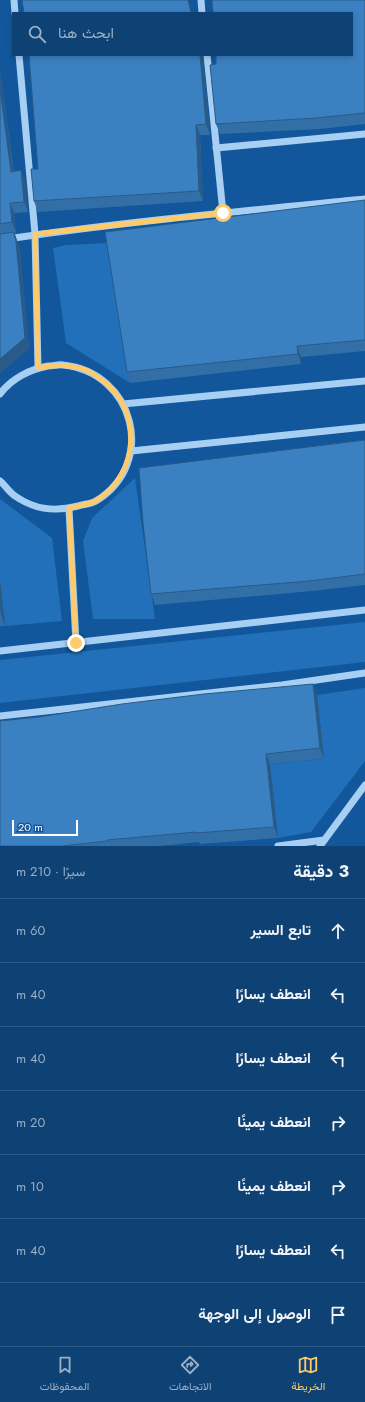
<!DOCTYPE html>
<html lang="ar">
<meta charset="utf-8">
<style>
body{margin:0;font-family:Jost,Vazirmatn,sans-serif;background:#174879;color:#f1f3f6;direction:rtl}
.scale{position:absolute;left:12px;bottom:10px;width:66px;box-sizing:border-box;padding-left:4px;border:2px solid #fff;border-top:0;font-size:11px;line-height:14px;white-space:nowrap;color:#fff;-webkit-text-stroke:3px #12579b;paint-order:stroke}
.stop{position:absolute;width:12px;height:12px;margin:-9px;border:3px solid #ffca6a;border-radius:50%;background:#fff}
.stop.end{background:#ffca6a;border-color:#fff;box-shadow:0 1px 4px #0008}
.list{margin:0;padding:0;list-style:none}
h2{display:flex;justify-content:space-between;align-items:center;height:52px;margin:0;padding:0 16px;font-size:17px}
h2 small{font-size:13px;font-weight:400;color:#9bafc5}
.list li{display:grid;grid-template-columns:26px 1fr auto;gap:12px;align-items:center;box-sizing:border-box;height:64px;padding:0 16px;border-top:1px solid #2e5a86}
.list b{display:block;font-size:15px;white-space:nowrap}
.list em{font-size:13px;font-style:normal;color:#9bafc5}
.icon{flex:none;width:22px;height:22px;fill:none;stroke:currentColor;stroke-width:2;stroke-linecap:round;stroke-linejoin:round}
.map{position:relative;flex:none;width:365px;height:846px;overflow:hidden;direction:ltr}
.search{position:absolute;background:#0e4174;box-shadow:0 2px 6px #0003;left:12px;right:12px;top:12px;height:44px;display:flex;align-items:center;gap:10px;box-sizing:border-box;padding:0 14px;border-radius:0px;color:#9bafc5;font-size:15px}
.sheet{height:500px;background:#0e4174}
nav{display:flex;justify-content:space-around;align-items:center;box-sizing:border-box;height:56px;border-top:1px solid #2e5a86;background:#0e4174;font-size:11px;color:#9bafc5}
nav a{display:grid;justify-items:center;gap:2px}
nav .on{color:#ffca6a}
.map>svg:first-child{display:block}
.green{fill:#2170b9}
.lines{fill:none;stroke-linecap:round;stroke-linejoin:round}
.minor{stroke:#a7cff4;stroke-width:7}
.wall{fill:#336fa7}
.shaded-wall{fill:#295a88}
.building{fill:#3b81c2;stroke:#295a88}
.route{stroke:#ffca6a;stroke-width:5}
</style>
<div class="map">
<svg width="365" height="846" viewBox="0 0 365 846">
<rect width="100%" height="100%" fill="#12579b"/>
<g class="green">
<path d="M109 243 130 383 66 343 53 248 66 245Z"/>
<path d="M135 478 155 619H93L83 541 92 518Z"/>
<path d="M0 499 52 538 62 621 5 626 0 581Z"/>
<path d="M365 622V662L0 703V660Z"/>
<path d="M365 688V761L311 832 278 838 270 764 324 759 317 695Z"/>
</g>
<g class="lines">
<g class="minor">
<path d="M14 0 15 13"/>
<path d="M201 0 202 13"/>
<path d="M19 55 35 234 38 368"/>
<path d="M207 55 223 213"/>
<path d="M216 148 365 134"/>
<path d="M0 240C121 222 243 211 365 199"/>
<path d="M0 394C11 379 30 369 48 366 53 366 59 364 63 365 134 372 158 463 96 501 91 504 84 504 78 506 55 512 35 510 15 496 9 492 5 485 0 481"/>
<path d="M123 404 365 381"/>
<path d="M131 451 365 427"/>
<path d="M69 509 76 643"/>
<path d="M0 651 365 610"/>
<path d="M0 716 282 685 365 673"/>
<path d="M278 846 324 840"/>
<path d="M320 846 365 785"/>
</g>
</g>
<g class="wall">
<path d="M365 0V124L320 129 220 134 216 124V64Z"/>
<path d="M203 55 210 135H200L203 201 38 212 34 201 38 169Z"/>
<path d="M0 71 14 171 21 170 25 181 28 212 14 213 16 233H14L18 243 20 252 29 348 0 373Z"/>
<path d="M365 200V351L301 357V364L130 383 127 372Z"/>
<path d="M365 440V585L312 591 155 605 151 594Z"/>
<path d="M0 581 5 626H0Z"/>
<path d="M317 695 324 759 270 764 278 838 200 844 199 842 159 846H0Z"/>
</g>
<g class="shaded-wall">
<path d="M188 0H189L192 13H191Z"/>
<path d="M200 55H203L210 135 206 124Z"/>
<path d="M0 71 15 182 11 172 0 88Z"/>
<path d="M196 125 200 135 203 201 199 191Z"/>
<path d="M21 170 25 181 28 212 24 202Z"/>
<path d="M10 203 14 213 16 233 12 222Z"/>
<path d="M14 232 18 243 20 252 29 348 0 373V359Z"/>
<path d="M297 346 301 357V364L298 354Z"/>
<path d="M0 581 5 626 1 615 0 606Z"/>
<path d="M313 684 317 695 324 759 320 748Z"/>
<path d="M266 754 270 764 278 838 274 827Z"/>
</g>
<g class="building">
<path d="M22 0H188L191 13H24Z"/>
<path d="M212 0H365V113L316 118 216 124 210 65 216 64V55H352V13H213Z"/>
<path d="M29 55H200L206 124 196 125 199 191 34 201 31 169H38Z"/>
<path d="M0 88 11 172 21 170 24 202 10 203 12 222 0 224Z"/>
<path d="M365 200V340L297 346 298 354 127 372 105 232Z"/>
<path d="M14 232 16 242 25 338 0 359V234Z"/>
<path d="M365 440V574L309 581 151 594 143 523 139 468Z"/>
<path d="M313 684 320 748 266 754 274 827 196 833V832L107 840V841L62 846H0V721L39 717 122 704 204 694Z"/>
</g>
<g class="lines">
<path class="route" d="M76 643 69 508C77 506 88 505 95 501 141 475 143 406 99 378 95 375 91 372 86 370 69 364 55 365 38 368L35 234 223 213"/>
</g>
</svg>
<div class="scale">20 m</div>
<div class="stop" style="left:223px;top:213px"></div>
<div class="stop end" style="left:76px;top:643px"></div>
<div class="search"><svg class="icon" aria-label="search" viewBox="0 0 24 24"><circle cx="10" cy="10" r="6"/><path d="M15 15l6 6"/></svg>ابحث هنا</div>
</div>
<section class="sheet">
<h2>3 دقيقة<small>سيرًا · 210 m</small></h2>
<ul class="list">
<li><svg class="icon" aria-label="ahead" viewBox="0 0 24 24"><path d="M12 20V5M6 11l6-6 6 6"/></svg><div><b>تابع السير</b></div><em>60 m</em></li>
<li><svg class="icon" aria-label="left" viewBox="0 0 24 24"><path d="M17 20v-9H6M10 6l-5 5 5 5"/></svg><div><b>انعطف يسارًا</b></div><em>40 m</em></li>
<li><svg class="icon" aria-label="left" viewBox="0 0 24 24"><path d="M17 20v-9H6M10 6l-5 5 5 5"/></svg><div><b>انعطف يسارًا</b></div><em>40 m</em></li>
<li><svg class="icon" aria-label="right" viewBox="0 0 24 24"><path d="M7 20v-9h11M14 6l5 5-5 5"/></svg><div><b>انعطف يمينًا</b></div><em>20 m</em></li>
<li><svg class="icon" aria-label="right" viewBox="0 0 24 24"><path d="M7 20v-9h11M14 6l5 5-5 5"/></svg><div><b>انعطف يمينًا</b></div><em>10 m</em></li>
<li><svg class="icon" aria-label="left" viewBox="0 0 24 24"><path d="M17 20v-9H6M10 6l-5 5 5 5"/></svg><div><b>انعطف يسارًا</b></div><em>40 m</em></li>
<li><svg class="icon" aria-label="arrive" viewBox="0 0 24 24"><path d="M6 21V4h12l-3 4 3 4H6"/></svg><div><b>الوصول إلى الوجهة</b></div></li>
</ul>
</section>
<nav>
<a class="on"><svg class="icon" aria-label="map" viewBox="0 0 24 24"><path d="M3 6l6-2 6 2 6-2v14l-6 2-6-2-6 2zM9 4v14M15 6v14"/></svg>الخريطة</a>
<a><svg class="icon" aria-label="directions" viewBox="0 0 24 24"><path d="M12 3l9 9-9 9-9-9zM9 14v-3h6M13 9l2 2-2 2"/></svg>الاتجاهات</a>
<a><svg class="icon" aria-label="saved" viewBox="0 0 24 24"><path d="M7 4h10v16l-5-4-5 4z"/></svg>المحفوظات</a>
</nav>
